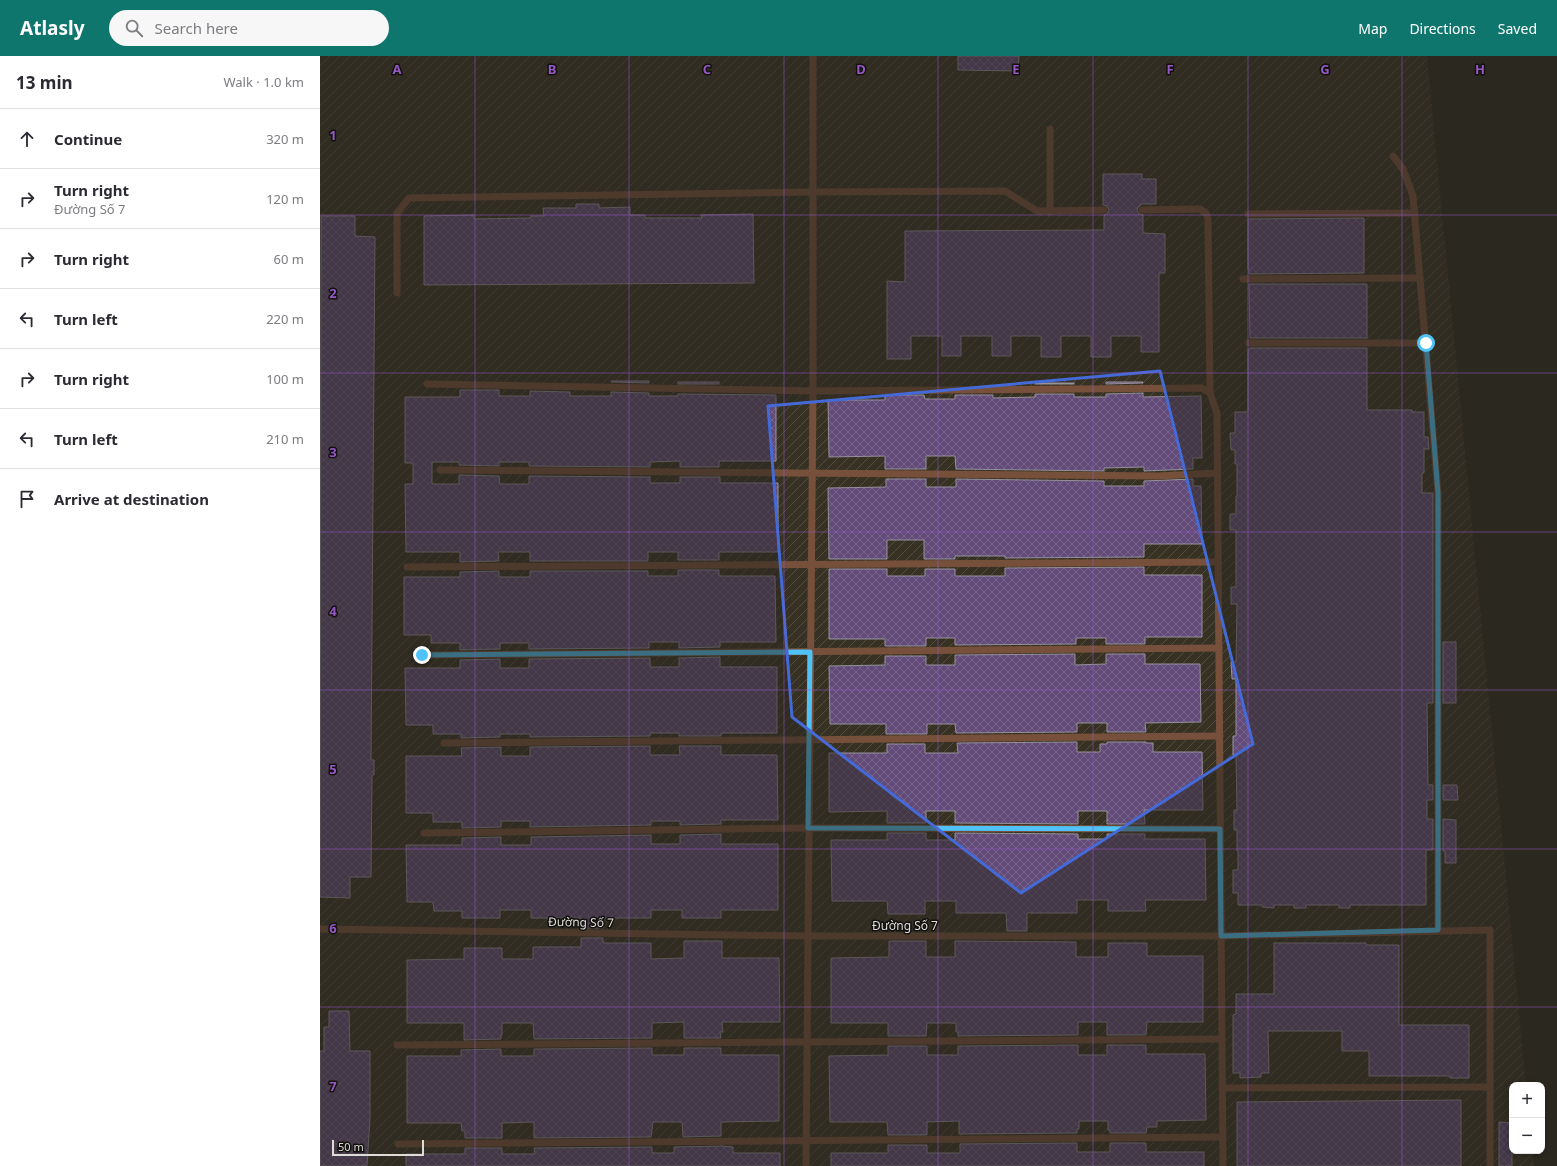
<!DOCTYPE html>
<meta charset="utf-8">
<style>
body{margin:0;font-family:"Noto Sans",sans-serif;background:#f7f7f7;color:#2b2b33}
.controls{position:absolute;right:12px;bottom:12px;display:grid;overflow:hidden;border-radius:8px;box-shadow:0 2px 6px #0003}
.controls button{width:36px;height:36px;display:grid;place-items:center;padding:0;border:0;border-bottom:1px solid #e1e1e2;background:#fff;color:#2b2b33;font:20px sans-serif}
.scale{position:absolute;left:12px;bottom:10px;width:92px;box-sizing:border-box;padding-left:4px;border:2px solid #dedcd7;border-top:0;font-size:11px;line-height:14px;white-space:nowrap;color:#dedcd7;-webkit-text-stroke:3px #12110d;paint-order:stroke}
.stop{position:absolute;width:12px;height:12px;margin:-9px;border:3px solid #4fc3f7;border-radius:50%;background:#fff}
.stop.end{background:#4fc3f7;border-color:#fff;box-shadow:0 1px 4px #0008}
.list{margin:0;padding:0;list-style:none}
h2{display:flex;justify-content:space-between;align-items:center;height:52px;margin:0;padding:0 16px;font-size:17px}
h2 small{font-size:13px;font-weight:400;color:#7c7c81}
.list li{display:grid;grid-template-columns:26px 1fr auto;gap:12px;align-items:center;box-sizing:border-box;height:60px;padding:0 16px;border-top:1px solid #e1e1e2}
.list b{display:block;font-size:15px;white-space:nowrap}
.list p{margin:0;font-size:13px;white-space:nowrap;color:#7c7c81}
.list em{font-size:13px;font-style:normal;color:#7c7c81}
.icon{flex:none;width:22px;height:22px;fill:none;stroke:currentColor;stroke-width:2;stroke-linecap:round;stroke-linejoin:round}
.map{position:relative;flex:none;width:1237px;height:1110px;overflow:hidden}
header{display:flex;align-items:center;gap:24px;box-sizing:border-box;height:56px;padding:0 20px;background:#0f766e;color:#fff}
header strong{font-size:19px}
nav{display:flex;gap:22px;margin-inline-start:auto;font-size:14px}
.search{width:280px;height:36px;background:#f7f7f7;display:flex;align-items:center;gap:10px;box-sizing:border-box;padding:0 14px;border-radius:22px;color:#7c7c81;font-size:15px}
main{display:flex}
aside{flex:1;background:#fff}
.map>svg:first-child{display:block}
.industrial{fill:url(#industrial-furrows)}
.building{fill:url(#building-cross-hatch);stroke:#96919b}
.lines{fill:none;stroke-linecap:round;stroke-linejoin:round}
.service{stroke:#77503c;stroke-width:7}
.route{stroke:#4fc3f7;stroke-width:5}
.marked{fill:none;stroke:#446ad8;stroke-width:3;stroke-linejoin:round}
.grid{fill:none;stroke:#9458c5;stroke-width:1;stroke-opacity:0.55}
.labels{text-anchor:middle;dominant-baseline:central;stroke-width:3;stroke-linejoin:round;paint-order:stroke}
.street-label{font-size:12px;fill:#dedcd7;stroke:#12110d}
.grid-label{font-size:13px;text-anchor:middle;font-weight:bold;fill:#9458c5;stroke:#12110d;stroke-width:3;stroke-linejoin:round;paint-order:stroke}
</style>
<header>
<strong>Atlasly</strong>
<div class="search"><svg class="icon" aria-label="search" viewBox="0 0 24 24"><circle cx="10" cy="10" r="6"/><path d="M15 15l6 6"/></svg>Search here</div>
<nav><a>Map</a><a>Directions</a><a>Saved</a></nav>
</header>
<main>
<aside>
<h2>13 min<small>Walk · 1.0 km</small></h2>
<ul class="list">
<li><svg class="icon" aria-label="ahead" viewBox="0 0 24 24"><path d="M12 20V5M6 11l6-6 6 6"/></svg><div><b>Continue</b></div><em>320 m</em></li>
<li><svg class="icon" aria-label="right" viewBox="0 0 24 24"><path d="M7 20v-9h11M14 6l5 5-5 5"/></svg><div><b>Turn right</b><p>Đường Số 7</p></div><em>120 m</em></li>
<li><svg class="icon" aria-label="right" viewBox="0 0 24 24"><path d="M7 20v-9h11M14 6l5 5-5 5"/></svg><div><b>Turn right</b></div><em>60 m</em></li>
<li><svg class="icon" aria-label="left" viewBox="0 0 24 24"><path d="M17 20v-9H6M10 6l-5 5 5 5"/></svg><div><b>Turn left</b></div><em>220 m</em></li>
<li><svg class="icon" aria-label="right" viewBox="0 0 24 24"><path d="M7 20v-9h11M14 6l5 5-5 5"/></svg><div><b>Turn right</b></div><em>100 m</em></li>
<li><svg class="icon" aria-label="left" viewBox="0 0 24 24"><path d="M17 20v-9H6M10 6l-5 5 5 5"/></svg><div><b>Turn left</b></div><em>210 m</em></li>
<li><svg class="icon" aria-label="arrive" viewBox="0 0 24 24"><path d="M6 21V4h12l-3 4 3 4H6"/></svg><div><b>Arrive at destination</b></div></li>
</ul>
</aside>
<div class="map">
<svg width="1237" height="1110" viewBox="0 0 1237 1110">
<defs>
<pattern id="industrial-furrows" width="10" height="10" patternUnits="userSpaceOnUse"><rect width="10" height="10" fill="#363122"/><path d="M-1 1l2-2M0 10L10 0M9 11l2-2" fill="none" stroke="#534e41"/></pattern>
<pattern id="building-cross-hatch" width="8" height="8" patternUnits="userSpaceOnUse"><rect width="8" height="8" fill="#624b79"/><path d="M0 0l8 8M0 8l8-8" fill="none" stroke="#78648b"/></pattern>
</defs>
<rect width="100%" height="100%" fill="#2b2820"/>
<path class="industrial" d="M0 0H1107L1206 1029H1192V1095H1213L1214 1110H0Z"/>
<g class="building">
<path d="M638 0H699L698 15 638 14Z"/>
<path d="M783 118H822V123H836V148H822L818 151 817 154 819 158 823 159V177L845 178V217H839V296H821V280H791V301H771V280H741V301H721V280H691V300H672V280H641V300H622V280H591V303H567V225L585 226V175L784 174V159L787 158 789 154 787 150 783 149Z"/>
<path d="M256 148H279V152L310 151V159H325V162H382L381 159 433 158 434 227 104 229V160L154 159V163L211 162V160H224L223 152H256Z"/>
<path d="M1 160H35V180L55 181 51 704H54V719H52L51 821H30V842L0 841Z"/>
<path d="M1044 162V217L929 218V213H928V163Z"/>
<path d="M929 228H1047V282H930Z"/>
<path d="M930 292H1047V354H1092V356H1104V381H1108L1109 393H1104V417H1102V437H1113V647H1107L1108 729H1113V744H1107V763H1113V794H1106V849H1030V852H1019V849H986V852H974V849H954V852L942 851V849H918V837H913V814H918V795H917V774H914V754H917L916 699H913V680H916V623H912L911 606H916L917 548H911V531H916V474H910V458H916V440H917V408H915V394H911L910 377H915V356H928V294Z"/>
<path d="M291 325H329V327L291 326Z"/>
<rect x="358" y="326" width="41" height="2"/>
<path d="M786 326H823V327L786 328Z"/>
<rect x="715" y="327" width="39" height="1"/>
<path d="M140 334H179V340H210V335L250 336V340H291V336L329 337V340H358V338L456 339V405H399V411H360V405L330 406V411L209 410V406H179V410L139 409V406H112V428H139V419L179 420 180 428H209V420L330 421V427H360V421H400V427H458V496H399V504H358V496H328V505H210V496H178L179 505 140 506V496H86L85 428H93V407H85V341H140Z"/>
<path d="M823 337V341L881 340 882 402H873V413L824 415V411L784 412V415L636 413 635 400H606V413H565V400L509 401 508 344H565V339H604L605 343H635V339H673V342L715 341V338H754V341H786V338Z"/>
<path d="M566 423H606V431H636V423L784 425V430H824V425L873 423V430H881L882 488H824V501L685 502V500H635V503H604V484H567V503H509L508 432 566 431Z"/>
<path d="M824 511V519H882V581H825V588H786V582H756V588L635 589V582H606V590H565V583H509V513H567V520H605V513H635V520H685V512Z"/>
<path d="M358 514H399V520H455L456 586H400V591L359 592V586H329V592L209 593V587H180V593L140 594V587H111V579H84V521H140V516L179 515V521H210V515H328V520H358Z"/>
<rect x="1123" y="586" width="13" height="61"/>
<path d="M755 598V609L786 608V598H825V608H880L881 666 825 667 826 676H787V667H757V676L636 677 635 668H607V678H566V668H510L509 610 565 609V600H606V609H635V599Z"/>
<path d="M400 601V611H457V677H401V680H359V677H330V680L210 681V678H180V681L141 682V678H113V669H86L85 612H140V604L180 603V612H209V603L330 602V611H359V602Z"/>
<path d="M757 686V696H780V688H787V686H826V687H833V696H882L883 754H824L825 768H787V755H758V768L635 767V755H606V767H567V755L509 756V697H567V688H605V697H638L637 687Z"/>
<path d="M330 690V699H360L359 690H401V699H457L458 764H401V768L360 769V765H331V769L210 771V765H181V771L142 772V766H113V757H86V700H142L141 692 181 691V700H210V691Z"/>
<path d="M1123 729H1137L1138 744H1123Z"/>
<path d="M1123 763 1136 764V807H1125V795H1123Z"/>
<path d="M567 777H606V784H635V777L758 778V783H787V778H825V783H885L886 844H825L826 855H788V844H757V857H707V875H687L686 857H636V845H605V858H568L567 845H512L511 784H567Z"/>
<path d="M401 778V788H458V854H401V862H362V854H331V862H283V872H261V862H211V854H180V862H142V855H114L113 846H87L86 789H142V782L181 781V789H211V781L331 779V788H360V779Z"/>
<path d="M261 882H283V887H331V903L364 902V885H402V902H459L460 966H402L403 976H400L401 982H364V966L332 967V982L214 983 213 967H182V979H181V983L144 984V967H87V904L144 903V892H182V903H213V891H261Z"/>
<path d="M569 885H606V901H635V885L756 886V901H788V887H827V900H883V966H827L826 979H787V966H758V979L638 980V976H636V967H607L606 980H568V967H511V902L569 901Z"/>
<path d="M954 887H1046V889H1079V969H1149V1022H1130V1020H1049V995H1022V975H948L949 1017H941V1021L920 1022V1017H913V959L916 958V938H954Z"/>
<path d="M9 955H29L30 995H50V1063L47 1110H0V995H4V971H9Z"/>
<path d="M758 989V999H787V989H826V998H885L886 1064 837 1065V1071H827L826 1077H790V1074H788V1065H759V1073H757V1077L639 1078V1065L607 1066V1079H568L567 1066H510L509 1000 568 999V990H607V999H638V990Z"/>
<path d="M332 992V999H364V992H401V999H459V1065L401 1066V1080L363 1081 362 1066H333L331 1081 214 1082V1066L182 1067V1082H145V1075H142L141 1067H87V1000H141V994L181 993V1000H214V993Z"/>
<path d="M1141 1044V1110H917V1046Z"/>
<path d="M1179 1066 1192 1067V1110H1179Z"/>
<path d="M757 1087V1096H790V1087H826V1096H884V1110H511V1097H568V1089H607V1097H640V1088Z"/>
<path d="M332 1091V1097H354V1091L402 1090 413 1091V1097H460V1110H86V1098H145V1092H182V1098H215L214 1092Z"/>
</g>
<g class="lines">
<g class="service">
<path d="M1073 100 1083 113 1093 140 1118 437V874"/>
<path d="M822 154 880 153 886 157 888 163 890 337"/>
<path d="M730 156V73"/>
<path d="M928 158 1095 157"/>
<path d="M923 223 1100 222"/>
<path d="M77 237V157L89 142 493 136 685 135 717 155 784 154"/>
<path d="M929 287H1106"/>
<path d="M107 328 493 335 882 332 890 337 897 357 903 1110"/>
<path d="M120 414 838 420 897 417"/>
<path d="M87 511 898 506"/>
<path d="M102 599 899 592"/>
<path d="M124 687 900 680"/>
<path d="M104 777 488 772 900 773"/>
<path d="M0 873 487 880H901L1170 874V1110"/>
<path d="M77 989 902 983"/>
<path d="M902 1032 1170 1031"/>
<path d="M78 1088 902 1081"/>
<path d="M486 1110 493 335V0"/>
</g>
</g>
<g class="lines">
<path class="route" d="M102 599 490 596 488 772 900 773 901 880 1118 874V437L1106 287"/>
</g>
<path d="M0 0H1237V1110H0ZM840 315 933 688 701 837 472 661 448 350Z" fill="#2b2820" fill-opacity=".55" fill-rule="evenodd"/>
<path class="marked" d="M840 315 933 688 701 837 472 661 448 350Z"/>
<path class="grid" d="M155 0V1110M309 0V1110M464 0V1110M618 0V1110M773 0V1110M928 0V1110M1082 0V1110M0 159H1237M0 317H1237M0 476H1237M0 634H1237M0 793H1237M0 951H1237"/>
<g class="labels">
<g class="street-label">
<text transform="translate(261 866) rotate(1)">Đường Số 7</text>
<text x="585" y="869">Đường Số 7</text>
</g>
</g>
<g class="grid-label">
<text x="77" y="18">A</text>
<text x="232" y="18">B</text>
<text x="387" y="18">C</text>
<text x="541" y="18">D</text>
<text x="696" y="18">E</text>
<text x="850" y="18">F</text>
<text x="1005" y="18">G</text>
<text x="1160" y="18">H</text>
<text x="13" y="84">1</text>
<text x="13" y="242">2</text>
<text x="13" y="401">3</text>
<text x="13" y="560">4</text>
<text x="13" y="718">5</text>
<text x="13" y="877">6</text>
<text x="13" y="1035">7</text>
</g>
</svg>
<div class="controls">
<button>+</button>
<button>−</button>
</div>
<div class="scale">50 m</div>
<div class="stop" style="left:1106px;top:287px"></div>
<div class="stop end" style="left:102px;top:599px"></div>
</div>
</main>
